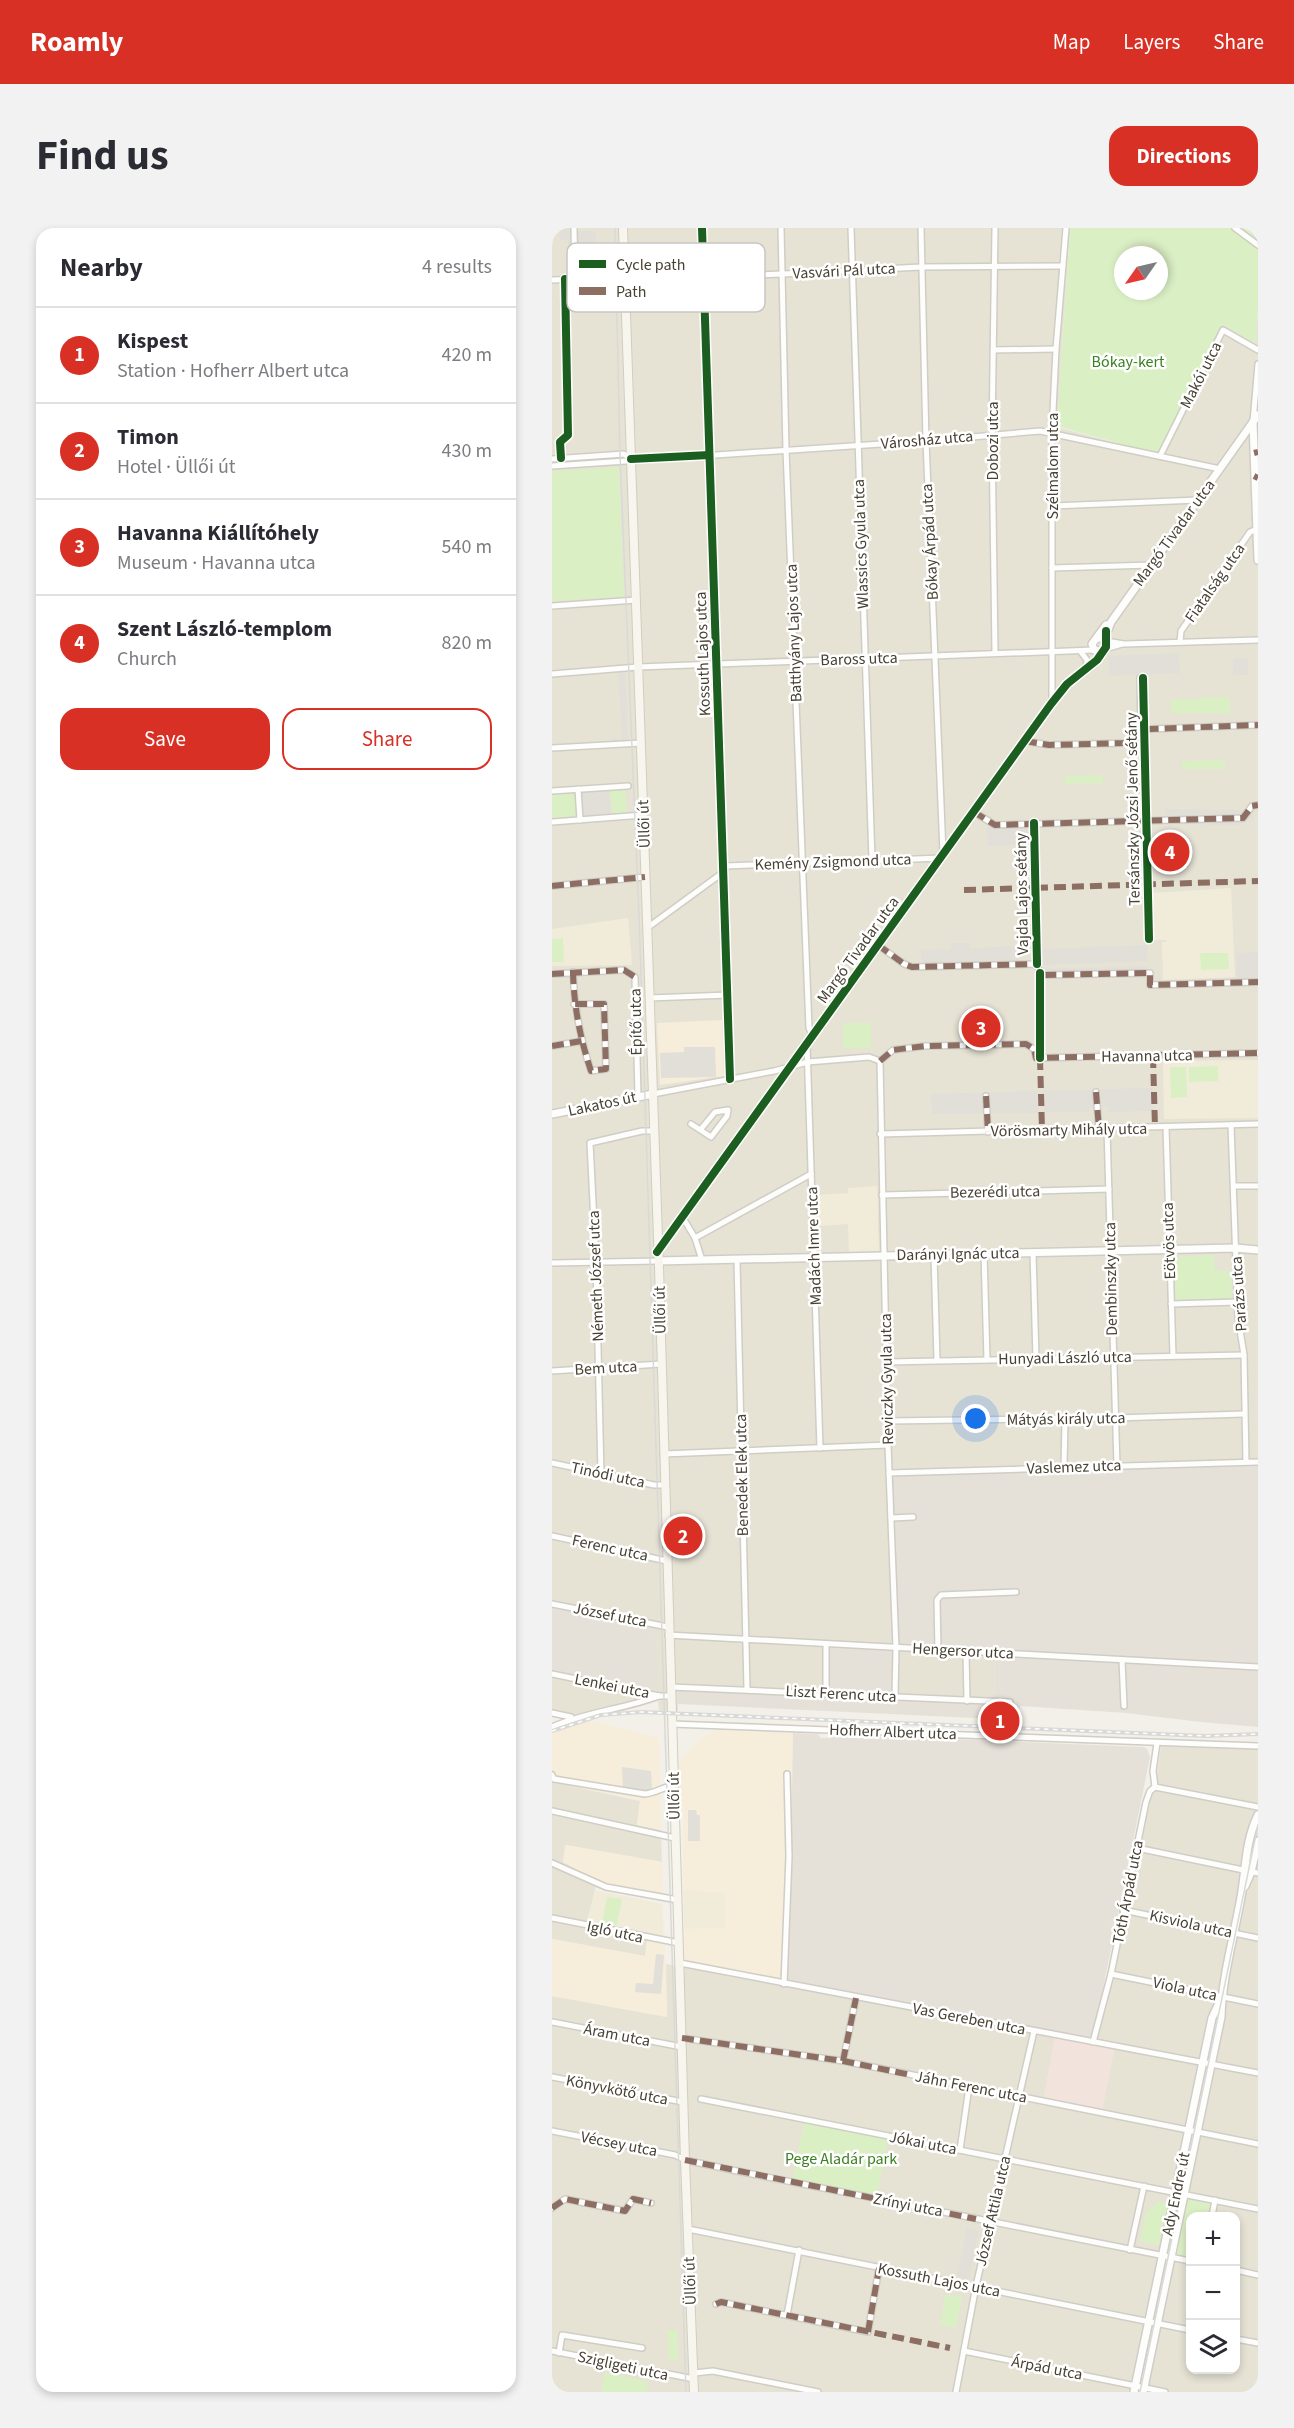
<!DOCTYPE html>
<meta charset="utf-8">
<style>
body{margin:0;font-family:"Source Sans 3",sans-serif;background:#f2f2f3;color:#2b2b33}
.controls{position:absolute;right:18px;bottom:18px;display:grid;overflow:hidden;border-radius:12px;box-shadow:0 3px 9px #0003}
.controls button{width:54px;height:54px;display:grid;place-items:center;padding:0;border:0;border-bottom:2px solid #e1e1e2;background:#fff;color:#2b2b33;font:30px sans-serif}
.compass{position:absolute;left:562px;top:18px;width:54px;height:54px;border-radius:50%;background:#fff;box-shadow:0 3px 9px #0003;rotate:236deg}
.you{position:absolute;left:424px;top:1191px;width:21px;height:21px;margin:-15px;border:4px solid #fff;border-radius:50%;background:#1a73e8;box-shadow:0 0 0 9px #1a73e833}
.badge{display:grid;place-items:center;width:39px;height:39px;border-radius:50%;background:#d93025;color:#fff;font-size:20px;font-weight:700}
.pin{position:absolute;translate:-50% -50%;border:3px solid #fff;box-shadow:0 2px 6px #0006}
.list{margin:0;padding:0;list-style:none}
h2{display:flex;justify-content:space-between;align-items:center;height:78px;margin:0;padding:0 24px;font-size:26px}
h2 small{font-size:20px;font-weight:400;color:#7c7c81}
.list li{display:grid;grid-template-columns:39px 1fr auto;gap:18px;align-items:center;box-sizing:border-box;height:96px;padding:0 24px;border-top:2px solid #e1e1e2}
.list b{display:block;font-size:22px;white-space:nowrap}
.list p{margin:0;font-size:20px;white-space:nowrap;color:#7c7c81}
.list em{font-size:20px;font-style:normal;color:#7c7c81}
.actions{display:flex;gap:12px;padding:18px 24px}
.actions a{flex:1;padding:14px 0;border:2px solid #d93025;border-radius:18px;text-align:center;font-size:21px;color:#d93025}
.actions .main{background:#d93025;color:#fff}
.icon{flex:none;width:33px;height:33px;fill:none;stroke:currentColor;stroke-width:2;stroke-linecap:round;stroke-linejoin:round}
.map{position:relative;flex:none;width:706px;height:2164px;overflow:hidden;border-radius:18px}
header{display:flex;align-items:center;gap:36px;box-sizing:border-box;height:84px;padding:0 30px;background:#d93025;color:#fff}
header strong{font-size:28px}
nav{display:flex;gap:33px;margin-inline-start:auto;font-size:21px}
.intro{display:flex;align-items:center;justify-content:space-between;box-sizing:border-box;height:144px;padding:0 36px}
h1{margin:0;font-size:42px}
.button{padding:15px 27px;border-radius:18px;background:#d93025;color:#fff;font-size:21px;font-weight:700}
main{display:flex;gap:36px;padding:0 36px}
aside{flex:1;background:#fff;border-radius:18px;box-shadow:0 3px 9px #0003}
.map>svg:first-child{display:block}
.residential{fill:#e6e3d5;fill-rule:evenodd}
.commercial{fill:#f6edda}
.industrial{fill:#e5e1d9}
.education{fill:#f1ecd9}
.medical{fill:#f2e4dc}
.green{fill:#dbefc5;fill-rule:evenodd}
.parking{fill:#e1dfd8}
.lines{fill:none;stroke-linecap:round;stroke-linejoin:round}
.minor-casing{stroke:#d0cdc6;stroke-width:8}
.tertiary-casing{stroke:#d0cdc6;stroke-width:10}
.secondary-casing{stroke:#d1cebe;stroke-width:10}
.minor{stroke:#fdfdfc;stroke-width:5}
.tertiary{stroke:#fdfdfc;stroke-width:7}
.secondary{stroke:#f7f5ee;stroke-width:8}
.tram{stroke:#d9d9d8;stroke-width:1.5}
.rail-casing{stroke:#d9d9d8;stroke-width:4}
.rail{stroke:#fff;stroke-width:1.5;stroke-dasharray:4.5;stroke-linecap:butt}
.quiet{stroke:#8d6e63;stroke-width:6;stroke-dasharray:12 6;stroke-linecap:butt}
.cycleway-casing{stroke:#fff;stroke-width:11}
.cycleway{stroke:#1b5e20;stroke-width:8}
.labels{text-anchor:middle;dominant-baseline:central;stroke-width:5;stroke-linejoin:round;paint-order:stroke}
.street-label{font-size:16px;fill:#484234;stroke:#fff}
.park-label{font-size:16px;fill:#3b8120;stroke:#fff}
.key{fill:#fff;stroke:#c8c6c2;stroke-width:1.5}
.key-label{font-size:16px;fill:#484234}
</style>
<header>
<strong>Roamly</strong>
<nav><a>Map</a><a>Layers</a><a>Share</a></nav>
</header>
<div class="intro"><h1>Find us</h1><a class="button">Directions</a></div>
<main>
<aside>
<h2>Nearby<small>4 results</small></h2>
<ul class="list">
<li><span class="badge">1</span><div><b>Kispest</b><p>Station · Hofherr Albert utca</p></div><em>420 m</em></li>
<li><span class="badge">2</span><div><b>Timon</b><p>Hotel · Üllői út</p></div><em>430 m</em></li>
<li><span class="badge">3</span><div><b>Havanna Kiállítóhely</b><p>Museum · Havanna utca</p></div><em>540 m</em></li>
<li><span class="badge">4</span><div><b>Szent László-templom</b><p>Church</p></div><em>820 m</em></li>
</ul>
<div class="actions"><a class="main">Save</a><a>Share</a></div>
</aside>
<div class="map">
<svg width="706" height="2164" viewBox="0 0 706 2164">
<rect width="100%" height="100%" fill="#f2f0e8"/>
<g class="residential">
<path d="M0 0H518L505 199 605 226 672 97 703 114 706 83V1238L341 1247 443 1424 442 1472 342 1467 277 1420 276 1469 126 1462V1483H107L106 1472 67 1484 30 1491 0 1485V1443L106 1463 0 1378Z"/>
<path d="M610 1511 706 1515V2164H0V1768L115 1789 114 1736 543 1817 560 1753 599 1569 603 1562ZM638 1988H684V2142H638Z"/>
<path d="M0 1554 88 1573 85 1597 109 1602 110 1634 14 1617 11 1634 45 1653 36 1693 88 1704 95 1713 93 1728 0 1711Z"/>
</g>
<g class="commercial">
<path d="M170 792 172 848 108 857 105 795Z"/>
<path d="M39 1493 107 1510 109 1602 85 1597 88 1572 0 1554V1506L17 1499Z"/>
<path d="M165 1502 241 1505 239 1625 233 1753 131 1733 132 1701 173 1700V1665L131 1662V1584H127L126 1541 128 1535 139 1520 151 1509Z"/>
<path d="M13 1617 110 1634 111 1666 45 1653 11 1634Z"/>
<path d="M0 1711 93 1728 95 1713 113 1716 115 1789 0 1768Z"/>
</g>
<g class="industrial">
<path d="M706 1238V1499L649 1494 574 1485 468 1478 466 1492 126 1476 125 1462 275 1469 277 1420 341 1422 342 1467 442 1472 443 1424 345 1418 341 1247Z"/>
<path d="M0 1378 103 1399 106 1463 0 1443Z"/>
<path d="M241 1505 266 1506 269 1510H278L282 1506 592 1519 595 1521 598 1529 541 1810 233 1753 239 1625Z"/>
</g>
<g class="education">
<path d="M679 660 683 749 611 752 610 714H614L615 712H602L600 665Z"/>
<path d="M76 690 80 737 0 738V701Z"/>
<path d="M706 832V890L612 891 611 833Z"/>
<path d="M325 958 327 1023 297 1024 296 996 266 998 265 967 296 965V960Z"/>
<path d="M43 1662 110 1676 112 1709 35 1693Z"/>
<path d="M131 1662 173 1665V1700L132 1701Z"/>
</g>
<path class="medical" d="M503 1807 563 1818 550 1885 491 1873Z"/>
<g class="green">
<path d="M518 0H706V83L703 115 672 97 605 226 505 198ZM571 27H607V63H571Z"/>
<path d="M67 239 72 369 0 373V243Z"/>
<path d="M678 469V485H619V472L646 471 647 480V470Z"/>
<path d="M673 532V541H630V533Z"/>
<path d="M551 547V555L513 556V548Z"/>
<path d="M73 560 75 583 72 586 60 587 57 561Z"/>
<path d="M22 563 24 566 26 588 0 591V565Z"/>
<path d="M11 710 12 734H0V711Z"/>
<path d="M676 725 677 741 649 742 648 725Z"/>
<rect x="291" y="795" width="28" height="25"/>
<path d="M666 838V853L637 854V839Z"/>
<path d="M618 839H634L635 869 619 870Z"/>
<path d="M662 1027 663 1043H679L680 1072 621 1074 620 1029Z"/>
<path d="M55 1669 70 1671 65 1697 50 1695Z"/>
<path d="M252 1895 336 1911 325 1968 241 1951Z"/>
<path d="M633 1969 659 1974 656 1988H638V2030L621 2026Z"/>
<path d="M606 1974 615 1976 607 2017 588 2013 594 1985Z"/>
<path d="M394 2066 410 2069 404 2100 388 2097Z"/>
<path d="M115 2102H125L126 2132 117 2131Z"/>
<path d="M53 2144 93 2153 96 2159 94 2164H49Z"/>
</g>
<g class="parking">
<path d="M7 0H22V3H44V30L23 31V45L17 46 16 12H8Z"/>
<path d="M627 425 628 445 557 448 556 428Z"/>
<path d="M696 430V447H681V431Z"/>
<path d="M73 439 76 515 60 516 59 511H70L66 440Z"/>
<path d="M57 561 60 587 31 589 29 563Z"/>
<path d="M613 581 701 582V589L689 597 613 596Z"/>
<path d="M481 597V616L436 618 435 599Z"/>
<path d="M399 715H417L418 720 474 718V728H467V733L370 737 369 722 399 721Z"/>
<path d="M595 717V733L490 737 489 721Z"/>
<path d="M706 724V751L685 752 684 725Z"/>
<path d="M595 738V743L493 746V741Z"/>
<path d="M132 819H163L164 849 109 850 108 825 132 824Z"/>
<path d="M600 860 601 883 556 884 557 879H550L549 861Z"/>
<path d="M541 862 542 880H537V884H492L491 863Z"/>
<path d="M485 863 487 885 380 886 379 866Z"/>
<path d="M70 1539 99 1543 100 1562 91 1563 71 1560Z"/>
<path d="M136 1582H144L145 1587H148V1613H136Z"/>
<path d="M104 1726 112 1727 109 1766 83 1764 84 1755 101 1756Z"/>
<path d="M415 2000 427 2003 417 2051 405 2049Z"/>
</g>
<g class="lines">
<g class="minor-casing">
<g id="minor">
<path d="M22 0 23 51"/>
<path d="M150 0 178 851"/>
<path d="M229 0 234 222 257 800 261 809"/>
<path d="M299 0 320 632"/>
<path d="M369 0 374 213 391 625"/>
<path d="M443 0 440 206 443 425"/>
<path d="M683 0 706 17"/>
<path d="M73 51 231 46 369 39 511 38"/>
<path d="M0 52 59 50"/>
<path d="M441 122 504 121"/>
<path d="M701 194 706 136"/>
<path d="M608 228 671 102 706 122"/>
<path d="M0 231 72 226 79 231"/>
<path d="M0 238 374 213 488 203 668 241"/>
<path d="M501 278 646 272"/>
<path d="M500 340 599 337"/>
<path d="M0 378 84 372"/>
<path d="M554 413 572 416 706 412"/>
<path d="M628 414 629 403 698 304 705 301"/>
<path d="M553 421 570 416"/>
<path d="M529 424 535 432 534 441"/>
<path d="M86 439 542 422"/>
<path d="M0 446 86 439"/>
<path d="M588 450 589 506"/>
<path d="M500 474V204L504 121 514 0"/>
<path d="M473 513 497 517 574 515C585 513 588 505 598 501L706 497"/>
<path d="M0 520 89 515"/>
<path d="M26 561 28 592"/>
<path d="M0 563 76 558"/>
<path d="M422 584 443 597 691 590 700 578 706 577"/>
<path d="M0 594 91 587"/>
<path d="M173 638 390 630"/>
<path d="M0 658 93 649"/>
<path d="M95 700 173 643"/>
<path d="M326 717 352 736 360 739 485 736 488 745 493 747 598 745V757L706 754"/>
<path d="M21 744C22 779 28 810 39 843L54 841 52 776H22"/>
<path d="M0 746 72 742 83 749 86 868"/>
<path d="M97 770 177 767"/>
<path d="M255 817 268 1220"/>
<path d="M0 818 30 813"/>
<path d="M328 833 336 1217 344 1420 343 1469"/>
<path d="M328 833 341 822 373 818 474 816 482 821 484 830 706 825"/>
<path d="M544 864 547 901"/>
<path d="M101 866 222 843 256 834 317 829 328 833"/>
<path d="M434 868 436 904"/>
<path d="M139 896 159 909 175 888 176 882 163 884 149 901"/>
<path d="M679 897 686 1089 692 1127 694 1234"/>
<path d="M614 899 621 1128"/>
<path d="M555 901 565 1238"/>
<path d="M328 906 706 896"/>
<path d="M682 958H706"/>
<path d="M330 967 557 961"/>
<path d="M131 990 143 1010 150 1032"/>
<path d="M143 1010 259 946"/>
<path d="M481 1024 484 1131"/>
<path d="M432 1025 435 1132"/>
<path d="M382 1027 385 1132"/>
<path d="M185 1032 195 1461"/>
<path d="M0 1035 106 1033"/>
<path d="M619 1076 686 1074"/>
<path d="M334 1134 692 1127"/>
<path d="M0 1143 109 1136"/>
<path d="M336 1193 563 1190 692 1186"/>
<path d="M111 1226 336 1217"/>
<path d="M0 1235 102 1257H112"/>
<path d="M512 1240 513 1191"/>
<path d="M337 1245 706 1234"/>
<path d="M49 1246 44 1034 38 915 90 903H101"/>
<path d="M339 1290 361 1289"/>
<path d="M0 1308 115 1333"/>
<path d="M0 1376 116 1399"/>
<path d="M116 1407 706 1439"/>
<path d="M274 1418V1465"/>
<path d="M386 1422 385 1372 389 1367 464 1364"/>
<path d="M414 1423 415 1473"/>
<path d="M570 1432 572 1478"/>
<path d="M0 1446 107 1468H120"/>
<path d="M119 1459 458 1474"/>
<path d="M0 1485 19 1489"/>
<path d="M120 1496 706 1518"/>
<path d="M0 1499C34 1484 72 1481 107 1468"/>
<path d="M0 1547 2 1551 93 1566C104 1565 111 1559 122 1557"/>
<path d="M603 1559 706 1579"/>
<path d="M603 1559 601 1543 605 1515"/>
<path d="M0 1583 123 1610"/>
<path d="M585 1620 706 1645"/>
<path d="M0 1635 54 1659 126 1672"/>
<path d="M571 1682 706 1710"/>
<path d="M0 1690 127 1715"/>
<path d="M128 1735 706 1845"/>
<path d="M559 1746 706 1776"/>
<path d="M232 1756 237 1628 235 1546"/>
<path d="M0 1794 130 1819"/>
<path d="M130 1810 291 1833 706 1916"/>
<path d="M541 1814 559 1746 594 1574 598 1563 603 1559"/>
<path d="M291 1833 304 1770"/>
<path d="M0 1849 131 1874"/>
<path d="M149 1871 706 1981"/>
<path d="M0 1903 123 1927 133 1932 185 1943 638 2033"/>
<path d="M408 1922 417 1859"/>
<path d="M0 1980 13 1971 73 1983 81 1971 99 1975"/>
<path d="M660 1988 663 1972"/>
<path d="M136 2001 638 2102"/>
<path d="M578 2022 592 1958"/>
<path d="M684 2042 706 2047"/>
<path d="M164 2076 169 2074 316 2104 327 2040"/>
<path d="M235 2087 247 2022"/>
<path d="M684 2111 706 2115"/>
<path d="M0 2123 142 2151"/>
<path d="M412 2123 613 2164"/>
<path d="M7 2125 10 2107 90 2120"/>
<path d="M142 2145 161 2143 266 2164"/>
<path d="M404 2164 424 2058 482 1803"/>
</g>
</g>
<g class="tertiary-casing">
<g id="tertiary">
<path d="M701 194 706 332"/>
<path d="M552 412 559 394 706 187"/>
<path d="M550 424 542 422 540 416 554 397"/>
<path d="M0 886 101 866"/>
<path d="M105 1024 499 476C504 469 509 463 514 457 525 446 557 431 554 413L550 410H545"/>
<path d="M106 1033 683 1020 706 1022"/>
<path d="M693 1658 699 1644 706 1613"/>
<path d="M582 2164 660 1790 669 1771"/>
<path d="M591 2164 669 1789C670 1749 682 1709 689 1669 694 1642 693 1613 706 1587"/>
</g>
</g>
<g class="secondary-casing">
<path id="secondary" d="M71 0 107 1039 133 1932 142 2164"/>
</g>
<use href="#minor" class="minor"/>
<use href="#tertiary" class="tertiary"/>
<use href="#secondary" class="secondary"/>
<g class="tram">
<path d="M63 0 68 227 88 714 134 2164"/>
<path d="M588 2164 706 1597"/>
</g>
<g class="rail-casing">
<path id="rail" d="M0 1503 49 1487 89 1484 654 1508 706 1506"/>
</g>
<use href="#rail" class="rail"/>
<g class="quiet">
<path d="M702 225 706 224"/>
<path d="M702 248 706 250"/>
<path d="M473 513 497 517 574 515C585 513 588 505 598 501L706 497"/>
<path d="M422 584 443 597 691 590 700 578 706 577"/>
<path d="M0 658 93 649"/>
<path d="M412 662 706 653"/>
<path d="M326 717 352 736 360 739 485 736 488 745 493 747 598 745V757L706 754"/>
<path d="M21 744C22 779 28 810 39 843L54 841 52 776H22"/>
<path d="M0 746 72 742 83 749"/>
<path d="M0 818 30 813"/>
<path d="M601 828 603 900"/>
<path d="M488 830 490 902"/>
<path d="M328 833 341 822 373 818 474 816 482 821 484 830 706 825"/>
<path d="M544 864 547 901"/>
<path d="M434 868 436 904"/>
<path d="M130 1810 291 1833 359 1847"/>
<path d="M291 1833 304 1770"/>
<path d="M133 1932 424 1991"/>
<path d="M0 1980 13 1971 73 1983 81 1971 99 1975"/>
<path d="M164 2076 169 2074 398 2120"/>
<path d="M316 2104 327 2040"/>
</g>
<g class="cycleway-casing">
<g id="cycleway">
<path d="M150 0 178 851"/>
<path d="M9 230 8 214 16 207 13 51"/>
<path d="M79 231 157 227"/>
<path d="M591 450 597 711"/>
<path d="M482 595 485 736"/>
<path d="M488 745V830"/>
<path d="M105 1024 499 476 515 456 545 432 554 419V403"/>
</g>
</g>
<use href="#cycleway" class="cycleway"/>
</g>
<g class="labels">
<g class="street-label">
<text transform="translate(292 43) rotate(-3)">Vasvári Pál utca</text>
<text transform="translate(649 147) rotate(-63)">Makói utca</text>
<text transform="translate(375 212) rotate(-5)">Városház utca</text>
<text transform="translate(441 213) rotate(-90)">Dobozi utca</text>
<text transform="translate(501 238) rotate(-90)">Szélmalom utca</text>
<text transform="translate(622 305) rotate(-54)">Margó Tivadar utca</text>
<text transform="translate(378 314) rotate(-93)">Bókay Árpád utca</text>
<text transform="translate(309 316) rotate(-92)">Wlassics Gyula utca</text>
<text transform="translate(663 355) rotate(-55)">Fiatalság utca</text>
<text transform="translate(242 405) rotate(-92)">Batthyány Lajos utca</text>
<text transform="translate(151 426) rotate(-92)">Kossuth Lajos utca</text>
<text transform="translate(307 431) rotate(-2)">Baross utca</text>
<text transform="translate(581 581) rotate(-91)">Tersánszky Józsi Jenő sétány</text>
<text transform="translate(92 596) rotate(-92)">Üllői út</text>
<text transform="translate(281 634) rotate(-2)">Kemény Zsigmond utca</text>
<text transform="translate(470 666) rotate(-91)">Vajda Lajos sétány</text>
<text transform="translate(306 722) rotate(-54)">Margó Tivadar utca</text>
<text transform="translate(84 794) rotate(-91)">Építő utca</text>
<text transform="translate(595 828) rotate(-1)">Havanna utca</text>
<text transform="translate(50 876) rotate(-12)">Lakatos út</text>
<text transform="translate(517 902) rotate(-1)">Vörösmarty Mihály utca</text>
<text transform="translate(443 964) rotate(-1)">Bezerédi utca</text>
<text transform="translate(617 1013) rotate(-92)">Eötvös utca</text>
<text transform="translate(262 1018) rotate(-92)">Madách Imre utca</text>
<text transform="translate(406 1026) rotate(-1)">Darányi Ignác utca</text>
<text transform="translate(44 1048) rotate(-92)">Németh József utca</text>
<text transform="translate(559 1051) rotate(-91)">Dembinszky utca</text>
<text transform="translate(687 1066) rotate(-94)">Parázs utca</text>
<text transform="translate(108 1082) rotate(-91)">Üllői út</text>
<text transform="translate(513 1130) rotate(-1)">Hunyadi László utca</text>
<text transform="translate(54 1140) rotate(-3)">Bem utca</text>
<text transform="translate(335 1151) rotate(-91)">Reviczky Gyula utca</text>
<text transform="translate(514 1191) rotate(-1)">Mátyás király utca</text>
<text transform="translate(522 1239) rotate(-2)">Vaslemez utca</text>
<text transform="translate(56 1247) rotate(12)">Tinódi utca</text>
<text transform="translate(190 1247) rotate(-91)">Benedek Elek utca</text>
<text transform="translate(58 1320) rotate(12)">Ferenc utca</text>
<text transform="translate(58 1387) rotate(11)">József utca</text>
<text transform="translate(411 1423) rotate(3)">Hengersor utca</text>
<text transform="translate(60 1458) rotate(11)">Lenkei utca</text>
<text transform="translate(289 1466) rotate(3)">Liszt Ferenc utca</text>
<text transform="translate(341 1504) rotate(2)">Hofherr Albert utca</text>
<text transform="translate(122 1568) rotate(-91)">Üllői út</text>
<text transform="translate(576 1664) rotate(-79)">Tóth Árpád utca</text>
<text transform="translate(639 1696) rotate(12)">Kisviola utca</text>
<text transform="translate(63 1704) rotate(12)">Igló utca</text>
<text transform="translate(633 1761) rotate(12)">Viola utca</text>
<text transform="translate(417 1791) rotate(11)">Vas Gereben utca</text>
<text transform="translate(65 1807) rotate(11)">Áram utca</text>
<text transform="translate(419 1859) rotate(11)">Jáhn Ferenc utca</text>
<text transform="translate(65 1862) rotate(11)">Könyvkötő utca</text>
<text transform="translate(371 1915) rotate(11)">Jókai utca</text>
<text transform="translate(67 1916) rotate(11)">Vécsey utca</text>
<text transform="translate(624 1966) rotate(-78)">Ady Endre út</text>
<text transform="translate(356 1977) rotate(11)">Zrínyi utca</text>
<text transform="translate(441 1983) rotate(-77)">József Attila utca</text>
<text transform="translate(387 2052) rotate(11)">Kossuth Lajos utca</text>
<text transform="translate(138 2053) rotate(-92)">Üllői út</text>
<text transform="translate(71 2138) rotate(12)">Szigligeti utca</text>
<text transform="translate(495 2140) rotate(11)">Árpád utca</text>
</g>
<g class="park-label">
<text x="576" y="134">Bókay-kert</text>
<text x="289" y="1931">Pege Aladár park</text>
</g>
</g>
<rect x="15" y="15" width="198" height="69" rx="9" class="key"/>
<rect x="27" y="32" width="27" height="8" fill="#1b5e20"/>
<rect x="27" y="59" width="27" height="8" fill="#8d6e63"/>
<g class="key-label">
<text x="64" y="42">Cycle path</text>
<text x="64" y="69">Path</text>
</g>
</svg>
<div class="controls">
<button>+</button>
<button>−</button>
<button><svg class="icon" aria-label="layers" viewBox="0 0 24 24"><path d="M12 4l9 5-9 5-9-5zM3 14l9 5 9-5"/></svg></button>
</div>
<svg class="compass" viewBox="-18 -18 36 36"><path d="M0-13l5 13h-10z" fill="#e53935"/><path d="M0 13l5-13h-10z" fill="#7c7c81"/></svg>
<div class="you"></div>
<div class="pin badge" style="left:448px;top:1493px">1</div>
<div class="pin badge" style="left:131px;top:1308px">2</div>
<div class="pin badge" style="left:429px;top:800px">3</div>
<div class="pin badge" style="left:618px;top:624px">4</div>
</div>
</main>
